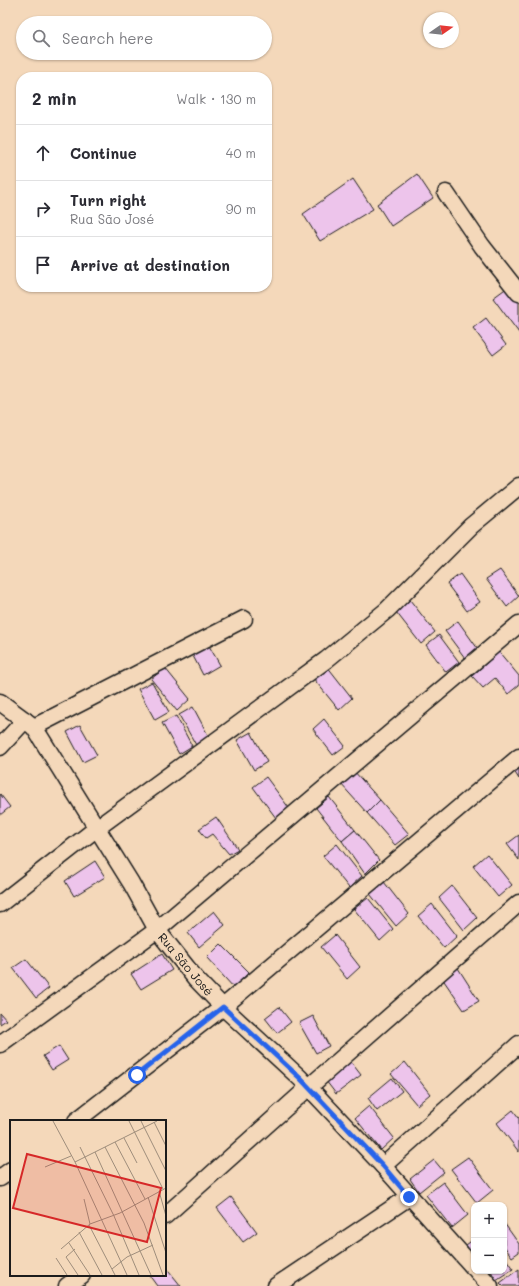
<!DOCTYPE html>
<meta charset="utf-8">
<style>
body{margin:0;font-family:Mali,sans-serif;background:#f7f7f7;color:#2b2b33}
.controls{position:absolute;right:12px;bottom:12px;display:grid;overflow:hidden;border-radius:8px;box-shadow:0 1px 3px #0004}
.controls button{width:36px;height:36px;display:grid;place-items:center;padding:0;border:0;border-bottom:1px solid #e1e1e2;background:#fff;color:#2b2b33;font:20px sans-serif}
.compass{position:absolute;left:423px;top:12px;width:36px;height:36px;border-radius:50%;background:#fff;box-shadow:0 1px 3px #0004;rotate:76deg}
.stop{position:absolute;width:12px;height:12px;margin:-9px;border:3px solid #2563eb;border-radius:50%;background:#fff}
.stop.end{background:#2563eb;border-color:#fff;box-shadow:0 1px 4px #0008}
.list{margin:0;padding:0;list-style:none}
h2{display:flex;justify-content:space-between;align-items:center;height:52px;margin:0;padding:0 16px;font-size:17px}
h2 small{font-size:13px;font-weight:400;color:#7c7c81}
.list li{display:grid;grid-template-columns:26px 1fr auto;gap:12px;align-items:center;box-sizing:border-box;height:56px;padding:0 16px;border-top:1px solid #e1e1e2}
.list b{display:block;font-size:15px;white-space:nowrap}
.list p{margin:0;font-size:13px;white-space:nowrap;color:#7c7c81}
.list em{font-size:13px;font-style:normal;color:#7c7c81}
.icon{flex:none;width:22px;height:22px;fill:none;stroke:currentColor;stroke-width:2;stroke-linecap:round;stroke-linejoin:round}
.map{position:relative;flex:none;width:519px;height:1286px;overflow:hidden}
.search{position:absolute;background:#fff;box-shadow:0 1px 3px #0004;left:16px;top:16px;width:256px;height:44px;display:flex;align-items:center;gap:10px;box-sizing:border-box;padding:0 14px;border-radius:22px;color:#7c7c81;font-size:15px}
.panel{position:absolute;background:#fff;box-shadow:0 1px 3px #0004;left:16px;top:72px;width:256px;height:220px;border-radius:16px}
.map>svg:first-child{display:block}
.building{fill:#edc4eb;stroke:#1c1c1c}
.lines{fill:none;stroke-linecap:round;stroke-linejoin:round}
.minor-casing{stroke:#1c1c1c;stroke-width:19}
.minor{stroke:#f4d8ba;stroke-width:16}
.route{stroke:#2563eb;stroke-width:5}
.labels{text-anchor:middle;dominant-baseline:central;stroke-width:4;stroke-linejoin:round;paint-order:stroke}
.street-label{font-size:12px;fill:#1c1c1c;stroke:#f4d8ba}
.inset-road{fill:none;stroke:#9e8d7b;stroke-width:1}
.view{fill:#d62828;fill-opacity:0.15;stroke:#d62828;stroke-width:2}
.inset-edge{fill:none;stroke:#1c1c1c;stroke-width:2}
</style>
<div class="map">
<svg width="519" height="1286" viewBox="0 0 519 1286">
<rect width="100%" height="100%" fill="#f4d8ba"/>
<filter id="ink" filterUnits="userSpaceOnUse"><feTurbulence type="fractalNoise" baseFrequency=".025" numOctaves="2"/><feDisplacementMap in="SourceGraphic" scale="8" xChannelSelector="R" yChannelSelector="G"/><feConvolveMatrix kernelMatrix="1 2 1 2 8 2 1 2 1" color-interpolation-filters="sRGB"/></filter>
<g filter="url(#ink)">
<g class="building">
<path d="M417 174 433 198 391 226 377 204Z"/>
<path d="M353 179 373 209 320 241 303 214Z"/>
<path d="M508 287 519 302V333L493 298Z"/>
<path d="M486 318 506 345 493 355 473 328Z"/>
<path d="M500 570 519 596 507 607 486 579Z"/>
<path d="M460 574 480 602 467 611 447 584Z"/>
<path d="M410 600 435 632 421 644 396 612Z"/>
<path d="M458 621 478 649 465 658 445 631Z"/>
<path d="M439 635 459 662 446 672 426 645Z"/>
<path d="M208 644 220 665 203 675 192 654Z"/>
<path d="M499 652 519 676V685L508 694 495 678 483 688 472 676Z"/>
<path d="M327 666 352 698 339 710 313 678Z"/>
<path d="M165 668 190 699 177 711 151 679Z"/>
<path d="M152 682 169 712 155 720 138 689Z"/>
<path d="M193 707 209 737 196 745 179 715Z"/>
<path d="M176 716 192 746 179 754 162 723Z"/>
<path d="M324 719 345 746 333 755 313 729Z"/>
<path d="M80 725 97 755 83 762 67 732Z"/>
<path d="M251 732 267 762 254 770 237 740Z"/>
<path d="M519 768V779L514 771Z"/>
<path d="M353 770 380 800 367 813 340 783Z"/>
<path d="M266 777 289 808 276 818 253 787Z"/>
<path d="M0 794 10 807 0 815Z"/>
<path d="M329 797 355 830 342 841 316 808Z"/>
<path d="M380 800 409 834 395 845 367 813Z"/>
<path d="M216 817 238 849 229 854 212 834 206 838 199 829Z"/>
<path d="M355 830 379 860 365 874 342 841Z"/>
<path d="M519 835V860L507 844Z"/>
<path d="M337 844 362 876 349 888 323 856Z"/>
<path d="M487 854 512 885 498 897 473 866Z"/>
<path d="M95 861 105 877 74 896 65 881Z"/>
<path d="M384 882 409 914 396 926 370 894Z"/>
<path d="M452 886 477 918 464 930 439 898Z"/>
<path d="M368 898 393 929 380 941 354 909Z"/>
<path d="M432 904 457 936 444 948 418 916Z"/>
<path d="M214 911 225 925 199 947 188 933Z"/>
<path d="M335 935 360 967 347 979 321 947Z"/>
<path d="M221 944 249 972 234 988 207 958Z"/>
<path d="M162 954 172 970 141 989 131 974Z"/>
<path d="M26 959 49 988 36 998 13 968Z"/>
<path d="M458 968 479 1001 464 1010 442 978Z"/>
<path d="M279 1007 291 1022 277 1033 265 1018Z"/>
<path d="M0 1013 6 1020 0 1024Z"/>
<path d="M313 1016 329 1046 316 1053 299 1023Z"/>
<path d="M59 1046 68 1060 52 1070 43 1056Z"/>
<path d="M351 1062 361 1075 336 1094 326 1081Z"/>
<path d="M405 1062 430 1094 417 1105 391 1074Z"/>
<path d="M392 1078 402 1091 377 1111 368 1098Z"/>
<path d="M369 1106 394 1138 381 1150 355 1118Z"/>
<path d="M513 1110 519 1118V1152L497 1123Z"/>
<path d="M468 1157 493 1190 477 1203 451 1169Z"/>
<path d="M434 1160 444 1172 419 1192 410 1179Z"/>
<path d="M443 1182 468 1215 452 1228 426 1195Z"/>
<path d="M231 1197 257 1232 243 1242 217 1208Z"/>
<path d="M504 1223 519 1244V1252L512 1257 504 1246Z"/>
<path d="M474 1239V1256L466 1245Z"/>
<path d="M506 1259 513 1269 496 1280 491 1271H504V1261Z"/>
<path d="M165 1266 181 1286H157L149 1275H165Z"/>
<path d="M519 1269V1286H503L500 1283Z"/>
</g>
<g class="lines">
<g class="minor-casing">
<g id="minor">
<path d="M446 193 482 246 519 293"/>
<path d="M0 702 34 727 131 883 157 930 196 979 223 1007 300 1078 383 1166 474 1268"/>
<path d="M34 727 244 619"/>
<path d="M0 747 25 720"/>
<path d="M0 904 97 828 326 660 387 610 471 526 519 486"/>
<path d="M0 1044 157 930 519 624"/>
<path d="M76 1121 223 1007 519 757"/>
<path d="M383 1166 519 1044"/>
<path d="M0 1178 11 1170"/>
<path d="M165 1216 309 1087 519 903"/>
<path d="M477 1271 490 1286"/>
<path d="M67 1286 82 1275"/>
<path d="M276 1286 409 1197"/>
</g>
</g>
<use href="#minor" class="minor"/>
</g>
</g>
<g class="lines" filter="url(#ink)">
<path class="route" d="M137 1075 223 1007 300 1078 383 1166 409 1197"/>
</g>
<g class="labels">
<g class="street-label">
<text transform="translate(186 964) rotate(50)">Rua São José</text>
</g>
</g>
<g transform="translate(10 1120)">
<rect width="156" height="156" fill="#f4d8ba"/>
<path class="inset-road" d="M43 1 65 42 147 1M119 1 153 69M131 1 156 51M144 2 156 26M114 18 127 43M105 22 135 79M70 27 104 96 129 155M95 27 134 103 153 155M85 32 141 155M65 42 117 155M35 47 61 36M149 71 156 96M138 77 156 133M74 79 80 104M79 105 105 155M69 112 92 155M59 123 80 155M51 129 80 104 110 93 156 68M65 129 56 137 68 155M46 138 57 155M102 149 117 137 143 125"/>
<path class="view" d="M17 34 151 68 137 122 3 88Z"/>
<rect width="156" height="156" class="inset-edge"/>
</g>
</svg>
<div class="controls">
<button>+</button>
<button>−</button>
</div>
<svg class="compass" viewBox="-18 -18 36 36"><path d="M0-13l5 13h-10z" fill="#e53935"/><path d="M0 13l5-13h-10z" fill="#7c7c81"/></svg>
<div class="stop" style="left:137px;top:1075px"></div>
<div class="stop end" style="left:409px;top:1197px"></div>
<div class="search"><svg class="icon" aria-label="search" viewBox="0 0 24 24"><circle cx="10" cy="10" r="6"/><path d="M15 15l6 6"/></svg>Search here</div>
<section class="panel">
<h2>2 min<small>Walk · 130 m</small></h2>
<ul class="list">
<li><svg class="icon" aria-label="ahead" viewBox="0 0 24 24"><path d="M12 20V5M6 11l6-6 6 6"/></svg><div><b>Continue</b></div><em>40 m</em></li>
<li><svg class="icon" aria-label="right" viewBox="0 0 24 24"><path d="M7 20v-9h11M14 6l5 5-5 5"/></svg><div><b>Turn right</b><p>Rua São José</p></div><em>90 m</em></li>
<li><svg class="icon" aria-label="arrive" viewBox="0 0 24 24"><path d="M6 21V4h12l-3 4 3 4H6"/></svg><div><b>Arrive at destination</b></div></li>
</ul>
</section>
</div>
